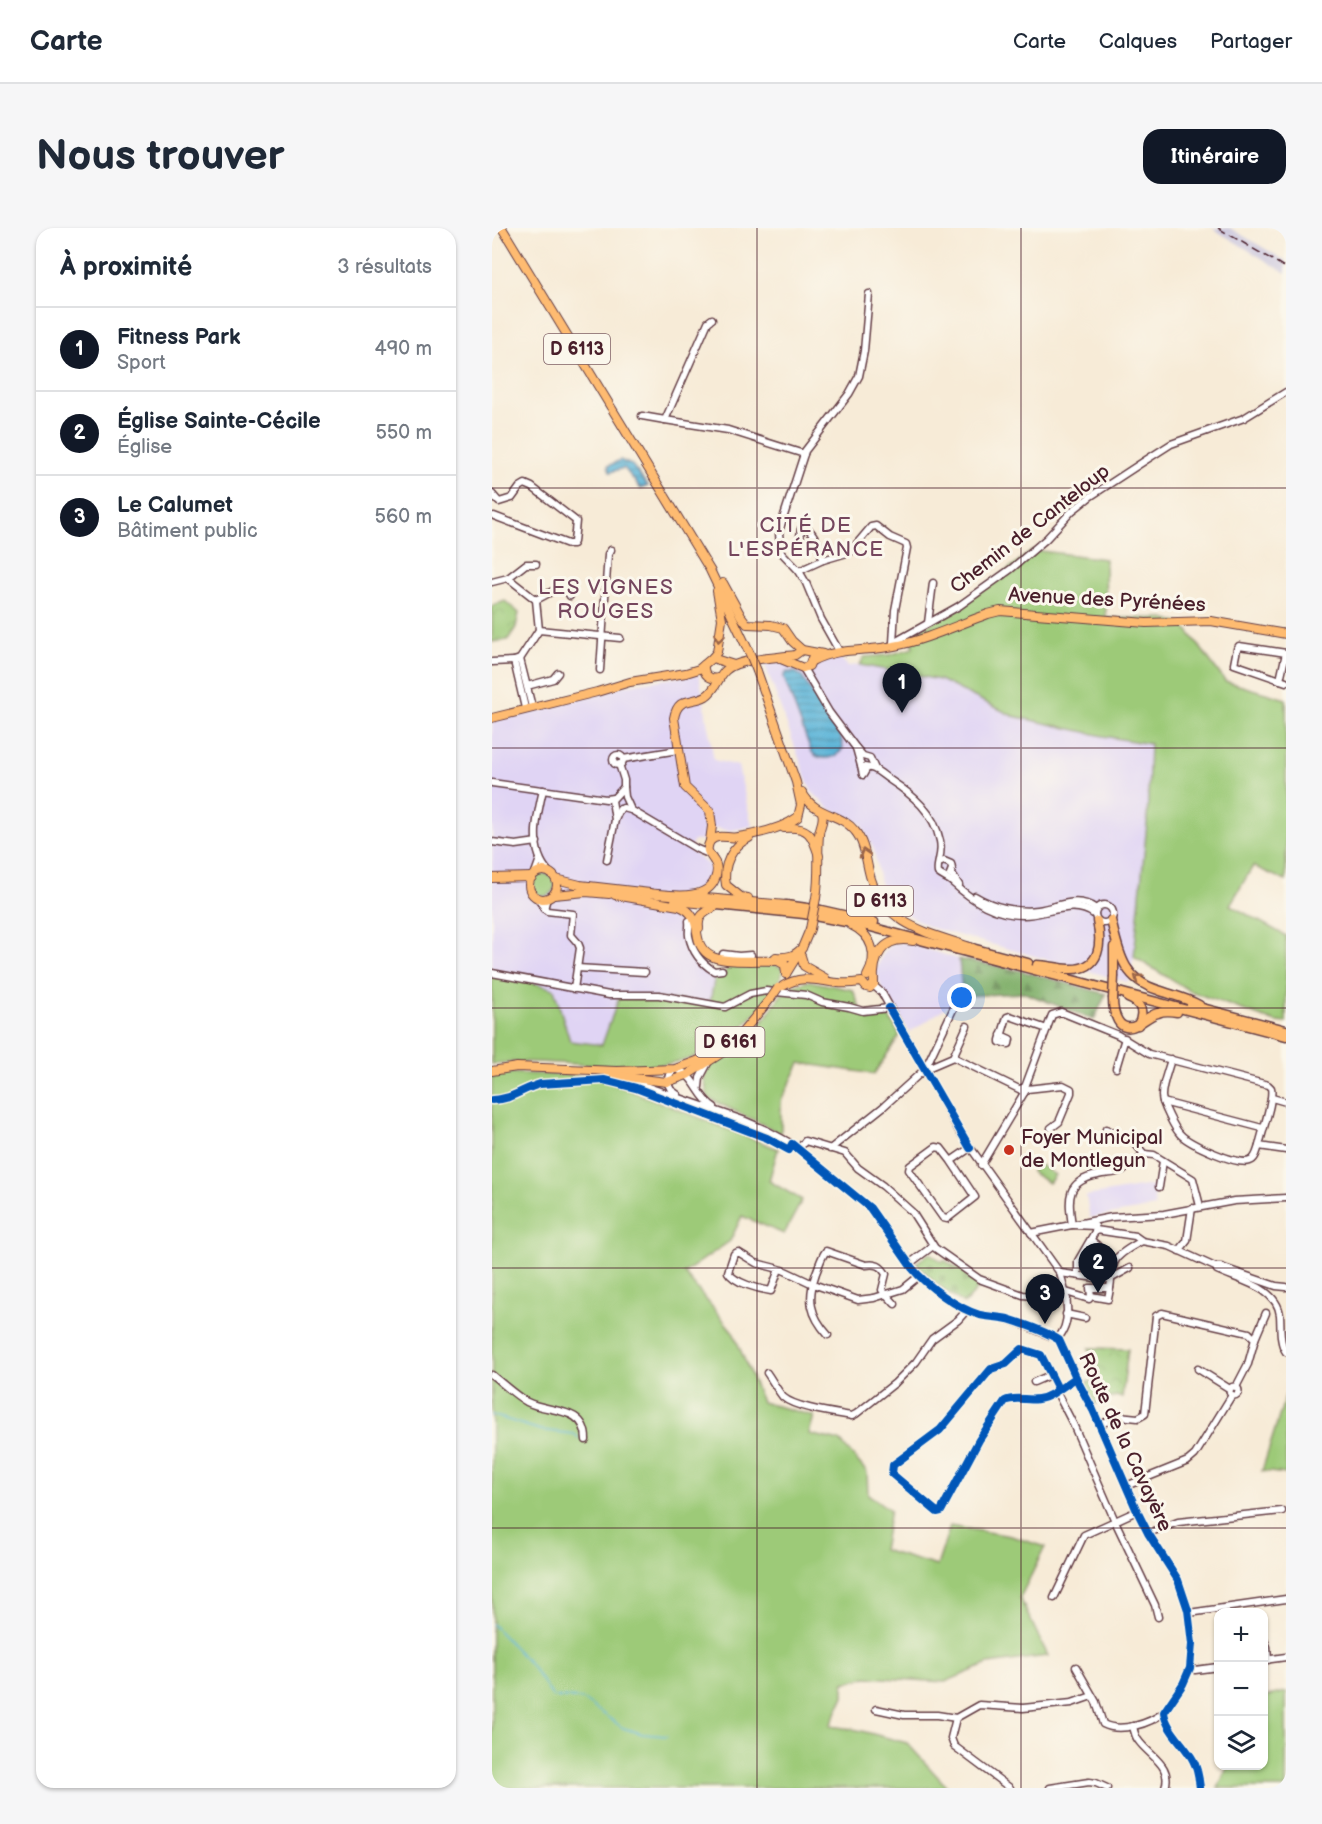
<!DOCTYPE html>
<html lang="fr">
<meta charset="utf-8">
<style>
body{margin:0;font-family:"Balsamiq Sans",sans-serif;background:#f6f6f7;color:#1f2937}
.controls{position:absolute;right:18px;bottom:18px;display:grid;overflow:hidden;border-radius:12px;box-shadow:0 2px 4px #0004}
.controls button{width:54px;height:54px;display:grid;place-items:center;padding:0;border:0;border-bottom:2px solid #e0e1e3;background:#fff;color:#1f2937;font:30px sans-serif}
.you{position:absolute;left:470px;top:770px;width:21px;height:21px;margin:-15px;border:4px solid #fff;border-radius:50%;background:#1a73e8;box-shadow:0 0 0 9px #1a73e833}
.badge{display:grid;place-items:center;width:39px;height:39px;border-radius:50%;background:#111827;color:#fff;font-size:20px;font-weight:700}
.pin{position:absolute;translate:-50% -50px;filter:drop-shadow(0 2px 3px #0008)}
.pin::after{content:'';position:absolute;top:32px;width:21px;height:18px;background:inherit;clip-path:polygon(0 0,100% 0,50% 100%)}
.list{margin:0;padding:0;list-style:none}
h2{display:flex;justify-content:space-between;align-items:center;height:78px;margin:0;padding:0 24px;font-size:26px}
h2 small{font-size:20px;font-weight:400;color:#747a83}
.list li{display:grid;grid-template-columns:39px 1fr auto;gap:18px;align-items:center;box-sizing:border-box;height:84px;padding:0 24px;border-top:2px solid #e0e1e3}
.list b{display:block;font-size:22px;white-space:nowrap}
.list p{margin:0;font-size:20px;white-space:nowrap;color:#747a83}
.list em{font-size:20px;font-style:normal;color:#747a83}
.icon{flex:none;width:33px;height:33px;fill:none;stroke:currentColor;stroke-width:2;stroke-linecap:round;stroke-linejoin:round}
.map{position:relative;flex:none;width:794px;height:1560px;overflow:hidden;border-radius:18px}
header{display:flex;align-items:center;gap:36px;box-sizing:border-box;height:84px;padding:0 30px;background:#fff;border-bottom:2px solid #e0e1e3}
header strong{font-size:28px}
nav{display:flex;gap:33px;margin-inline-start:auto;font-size:21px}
.intro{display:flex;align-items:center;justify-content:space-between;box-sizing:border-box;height:144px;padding:0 36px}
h1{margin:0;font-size:42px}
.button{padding:15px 27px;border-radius:18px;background:#111827;color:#fff;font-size:21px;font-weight:700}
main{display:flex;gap:36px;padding:0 36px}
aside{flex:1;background:#fff;border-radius:18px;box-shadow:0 2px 4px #0004}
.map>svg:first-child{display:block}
.built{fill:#e0d4f4}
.railway{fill:#c4c0db}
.green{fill:#9dca78;stroke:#747452;stroke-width:1.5}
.forest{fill:url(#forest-firs);stroke:#64664a;stroke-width:1.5}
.cemetery{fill:url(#cemetery-stones);stroke:#747452;stroke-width:1.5}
.park{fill:url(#park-crowns);stroke:#747452;stroke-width:1.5}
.water{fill:url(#water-rules);stroke:#526a82;stroke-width:1.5}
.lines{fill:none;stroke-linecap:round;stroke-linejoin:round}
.stream{stroke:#5ab4d8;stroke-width:1.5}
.minor-casing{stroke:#643e45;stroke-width:9}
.major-casing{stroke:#643e45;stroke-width:10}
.highway-casing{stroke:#643e45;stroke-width:11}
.minor{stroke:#fff;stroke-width:6}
.major{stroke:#febb71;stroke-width:8}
.highway{stroke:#febb71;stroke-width:8}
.rail{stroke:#4a1f2b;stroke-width:1.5;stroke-dasharray:9 4.5;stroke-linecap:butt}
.major-bridge-casing{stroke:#643e45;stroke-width:10;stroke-linecap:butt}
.highway-bridge-casing{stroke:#643e45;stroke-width:11;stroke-linecap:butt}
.major-bridge{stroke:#febb71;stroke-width:8}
.highway-bridge{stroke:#febb71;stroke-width:8}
.cycleway-casing{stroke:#fbf7ec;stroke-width:11}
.cycleway{stroke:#0057b8;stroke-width:8}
.oneway{stroke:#9b654a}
.grid{fill:none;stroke:#4a1f2b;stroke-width:1.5;stroke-opacity:0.55}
.poi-dot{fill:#c8321e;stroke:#fbf7ec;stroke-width:2}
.labels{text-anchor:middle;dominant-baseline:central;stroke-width:6;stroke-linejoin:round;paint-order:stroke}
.shield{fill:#fbf7ec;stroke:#7f6065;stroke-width:1.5}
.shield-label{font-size:18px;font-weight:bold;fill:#4a1f2b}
.street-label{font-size:20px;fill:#4a1f2b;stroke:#fbf7ec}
.poi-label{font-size:20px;fill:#4a1f2b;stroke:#fbf7ec;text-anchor:start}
.neighbourhood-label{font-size:21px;letter-spacing:1.5px;fill:#75475e;stroke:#fbf7ec}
</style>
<header>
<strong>Carte</strong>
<nav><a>Carte</a><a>Calques</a><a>Partager</a></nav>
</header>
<div class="intro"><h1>Nous trouver</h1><a class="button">Itinéraire</a></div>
<main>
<aside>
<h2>À proximité<small>3 résultats</small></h2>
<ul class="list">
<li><span class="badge">1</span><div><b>Fitness Park</b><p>Sport</p></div><em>490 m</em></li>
<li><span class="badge">2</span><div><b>Église Sainte-Cécile</b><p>Église</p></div><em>550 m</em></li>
<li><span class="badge">3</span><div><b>Le Calumet</b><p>Bâtiment public</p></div><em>560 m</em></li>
</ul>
</aside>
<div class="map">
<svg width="794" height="1560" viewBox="0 0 794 1560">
<defs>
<pattern id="forest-firs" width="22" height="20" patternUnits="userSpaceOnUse" patternTransform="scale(1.5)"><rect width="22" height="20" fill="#7eae68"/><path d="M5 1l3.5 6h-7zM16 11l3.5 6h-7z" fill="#698d56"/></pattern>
<pattern id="cemetery-stones" width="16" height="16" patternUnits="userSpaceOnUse" patternTransform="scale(1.5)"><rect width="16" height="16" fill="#9dca78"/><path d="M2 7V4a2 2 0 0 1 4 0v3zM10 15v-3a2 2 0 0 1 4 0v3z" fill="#89ad68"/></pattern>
<pattern id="park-crowns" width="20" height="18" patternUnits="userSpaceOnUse" patternTransform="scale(1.5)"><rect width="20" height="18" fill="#9dca78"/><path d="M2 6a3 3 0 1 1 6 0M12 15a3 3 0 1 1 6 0" fill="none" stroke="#89ad68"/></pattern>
<pattern id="water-rules" width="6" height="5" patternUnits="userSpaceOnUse" patternTransform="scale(1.5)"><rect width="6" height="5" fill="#5ab4d8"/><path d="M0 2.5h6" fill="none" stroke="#4c92af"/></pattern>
</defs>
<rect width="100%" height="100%" fill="#fbf7ec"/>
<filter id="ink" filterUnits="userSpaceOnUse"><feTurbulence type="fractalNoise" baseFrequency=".0167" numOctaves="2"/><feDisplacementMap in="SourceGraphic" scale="12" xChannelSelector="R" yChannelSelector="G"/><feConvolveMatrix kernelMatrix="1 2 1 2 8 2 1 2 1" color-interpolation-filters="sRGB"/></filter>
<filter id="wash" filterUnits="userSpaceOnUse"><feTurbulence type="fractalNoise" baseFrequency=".008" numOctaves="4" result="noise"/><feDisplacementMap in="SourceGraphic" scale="24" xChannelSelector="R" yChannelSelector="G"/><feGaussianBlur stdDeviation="1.35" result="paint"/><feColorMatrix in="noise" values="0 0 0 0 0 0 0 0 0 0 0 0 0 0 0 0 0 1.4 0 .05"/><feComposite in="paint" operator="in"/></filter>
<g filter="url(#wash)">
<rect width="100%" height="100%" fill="#f7ebd7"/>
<g class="built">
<path d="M340 426 347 429 356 438 368 437 448 452 521 488 611 508 659 516 655 595 642 729 636 754 437 699 410 683 388 655 382 622 369 595 338 581 319 563 272 434 289 433 312 443 321 439 323 433Z"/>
<path d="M207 446 222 532 246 538 260 598 237 603 226 600 216 604 212 612 201 613 198 623 223 642 219 654 210 662 193 663 187 683 197 690 194 706 201 732H204L223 748 218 774 110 817 78 813 62 761 0 742V493L129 458Z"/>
<path d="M403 715H414L467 731 470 768 429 797 417 804 389 758 384 742 392 723Z"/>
<path d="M654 958 666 959 662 970 663 979 598 990 594 968Z"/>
</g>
<path class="railway" d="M720 0H738L794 33V45Z"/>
<g class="green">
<path d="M541 322 613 331 614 390H668L691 396 733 453 794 471V653L761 638 738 677 794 708V795L784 794 698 763 642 729 655 595 658 516 611 508 521 488 448 452 368 437 372 429 397 427 421 420 420 406 468 378Z"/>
<circle cx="52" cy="657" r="11"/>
<path d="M240 735 283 737 291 740C289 758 272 777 260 789 253 796 247 803 240 809 170 862 79 825 0 836V742L62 761 78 813 110 817 127 769 218 774 223 748H230Z"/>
<path d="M317 753 361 762 370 785 394 784 408 807 382 846 308 835 289 873V906C265 892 239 883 216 869L212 851 216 839 252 815 274 789 294 760Z"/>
<path d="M15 845 102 848 286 921 277 953 310 972 292 1006 250 988 238 1013 192 1045 241 1104 270 1174 322 1188 317 1206 348 1213 375 1244 376 1266 398 1282 391 1322 445 1338 458 1298 519 1308 553 1319 528 1370 556 1428 496 1436 453 1454 374 1449 352 1455V1468L338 1498 366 1502 415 1515 456 1560H0V849Z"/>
<path d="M545 935 563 947 557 955 539 944Z"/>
<path d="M794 1166V1246L770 1243Z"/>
<path d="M794 1464V1560H726L736 1538H772V1469Z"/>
</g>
<path class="forest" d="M467 731 530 743 614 766 602 792 533 765 470 768Z"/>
<path class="cemetery" d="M438 1025 450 1034 452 1032 491 1055 472 1076 445 1056 424 1035Z"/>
<g class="park">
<path d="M13 373 27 385 24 399 16 412 0 414V378Z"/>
<path d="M597 1120 636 1121 630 1170 624 1168 604 1176 591 1156 605 1151Z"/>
</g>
<g class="water">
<path d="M128 232 140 237 156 258 149 261 132 240 118 244 116 238Z"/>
<path d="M295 444H304L310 449 349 509 351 520C344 532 327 534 319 523L292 450V447Z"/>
</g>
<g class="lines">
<g class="stream">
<path d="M0 1187 48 1202 82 1206 87 1210"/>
<path d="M0 1396 38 1436 61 1469 90 1471 131 1500 151 1506 175 1508"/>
</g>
</g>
</g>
<g filter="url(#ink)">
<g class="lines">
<g class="minor-casing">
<g id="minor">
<path d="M220 91 216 94 173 192 236 202 312 226"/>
<path d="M150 188 173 192"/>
<path d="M0 266 7 274 20 270 28 259 33 256 40 259 84 293 82 314 81 316H76L2 288"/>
<path d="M324 312 314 314 310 313 308 309 309 301 314 299C324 307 328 320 331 332"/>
<path d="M307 343 331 332 358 324 379 299 384 298 398 309 414 316 415 320 403 382 401 415"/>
<path d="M16 350 34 336H44"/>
<path d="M0 354 16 350 44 372 47 402 28 431"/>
<path d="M44 372 72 357 78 368"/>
<path d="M436 395 441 355"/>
<path d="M47 402 128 410"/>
<path d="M400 418 401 415 467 378 519 341 554 311 580 283 599 268 654 232 679 216 752 190 794 164"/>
<path d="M347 423 329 391 314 355 307 343 288 323 287 303 313 223 357 166 367 148 372 123 377 66"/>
<path d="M794 425 747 418 745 421 742 436 794 454"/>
<path d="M0 434 22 433"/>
<path d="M311 440 337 484 364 520 371 528 378 530 383 541"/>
<path d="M108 442 116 326 119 322"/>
<path d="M788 452 794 425"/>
<path d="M35 458 61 451 66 445"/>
<path d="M33 480 22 433 28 431 40 479"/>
<path d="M364 520 369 538C374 540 377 539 382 541 388 544 393 549 398 552 421 567 442 584 448 613 451 627 444 635 446 645 450 649 456 650 461 655 481 673 503 687 531 687 555 687 582 670 603 687"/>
<circle cx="126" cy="532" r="5"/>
<path d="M131 531 186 522"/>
<path d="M127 536 132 552V559"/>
<path d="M369 538 371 547 375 540"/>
<path d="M0 555 114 571 121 570"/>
<path d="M51 562C45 588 36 622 57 644"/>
<path d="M131 580 139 582 205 621 217 626"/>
<path d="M123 592 120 572 132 559 133 569 139 582"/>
<path d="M0 614 24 617 45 614"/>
<path d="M115 632 123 592 128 581"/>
<path d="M447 635 452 633 459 636 460 641 458 646"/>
<path d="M43 645 48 631"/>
<path d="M459 645 467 657"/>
<path d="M483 668C501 679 525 685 546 682 567 679 585 667 604 681"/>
<path d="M44 669 55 683 81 686 79 707 86 715 88 720 82 761"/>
<circle cx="612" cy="686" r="9"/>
<path d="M52 681 55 670"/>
<path d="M197 693C198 698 196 703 197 708 200 723 209 735 222 743L230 742"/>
<path d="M231 726 247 728 259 727"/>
<path d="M85 740 153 744"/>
<path d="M0 745 117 767H167L233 779 258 766 274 763 314 767 330 774 357 779 371 783 397 780"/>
<path d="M381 757 390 765 468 905 568 1045C574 1064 582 1095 565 1111"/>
<path d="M509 807 518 811 517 816 508 814V812L515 789 518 788 555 801"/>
<path d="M461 829 475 798"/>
<path d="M679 831C676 843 670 856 670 868 670 876 683 901 688 906 697 916 746 938 758 933 764 931 765 923 767 918"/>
<path d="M624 840 633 810"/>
<path d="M433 841 464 775 470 770H475"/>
<path d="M136 852 251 892 274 902 300 916 378 980 420 1040C435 1058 466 1082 489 1087 498 1089 508 1089 517 1092 533 1097 549 1104 565 1111"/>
<path d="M207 859 208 850 216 835"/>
<path d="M533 859 535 861 532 865 530 863V860L533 859 560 787 569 784 626 807 657 826 776 857 779 860C782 872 770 903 767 918L794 922"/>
<path d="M535 861 571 857 579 861V865L567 894 559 900"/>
<path d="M186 867 179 862 175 854 177 847 183 841C204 846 205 869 222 879"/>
<path d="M780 870 794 874"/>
<path d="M0 872C19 872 30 861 48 856L112 852 144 860 275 910 297 922 300 916"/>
<path d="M671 874 770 900"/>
<path d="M614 901 641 913 652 926 662 927 701 951 708 978"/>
<path d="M307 921 313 913 353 925 366 940 391 958 420 984 443 1020 487 1051 531 1067 575 1071"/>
<path d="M338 921 391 879 433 841 461 829 529 862"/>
<path d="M652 926C644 933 636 941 625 944 618 946 612 945 606 947 574 953 576 970 580 997L603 998 604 1002 643 1008 650 1013 677 1018 723 1039H729L784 1058 794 1059"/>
<path d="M459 933 483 969 455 991 451 990 417 942 418 938 444 919 449 920 459 933 478 920"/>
<path d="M489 937 532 865"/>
<path d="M667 959 671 933"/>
<path d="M539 1005 620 989 672 986 742 973 794 970"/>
<path d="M599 1012 607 1019 608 1025"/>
<path d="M687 1023 695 1013 700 980"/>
<path d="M417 1036 441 1018"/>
<path d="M287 1041 279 1063C267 1061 242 1055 236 1044L242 1026 246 1024 264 1035 291 1042 321 1056 366 1072 382 1070 411 1061 427 1048"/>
<path d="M725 1042C746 1052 785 1059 788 1087 789 1099 787 1114 794 1124"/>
<path d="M568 1045 611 1051 620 1050 638 1040"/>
<path d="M586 1047V1033L604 1002"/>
<path d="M574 1064 597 1071 599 1068 616 1071C624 1035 612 1033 650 1013"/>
<path d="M599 1068 598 1060H618"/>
<path d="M574 1086 593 1090"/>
<path d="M336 1107C318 1087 315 1071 324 1045 327 1038 329 1029 334 1023L374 1037C384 1035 389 1038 394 1046L390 1062 403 1076"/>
<path d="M565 1111 568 1114 587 1156 601 1182 645 1283 656 1305 686 1352 696 1382 700 1416 698 1440 691 1456 672 1484C674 1502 693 1517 701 1532 706 1541 707 1551 708 1560"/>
<path d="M763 1111 774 1085"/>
<path d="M706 1141 738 1161"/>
<path d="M275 1145C280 1152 285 1162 291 1169 303 1180 343 1185 360 1188L364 1186 403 1155 424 1134 440 1111 466 1092 475 1082"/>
<path d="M0 1147C10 1155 24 1168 35 1174 55 1185 94 1177 94 1212"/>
<path d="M542 1154 558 1147"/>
<circle cx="742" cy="1163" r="4.5"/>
<path d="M566 1161 549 1127 530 1121 514 1136 499 1141 448 1202 401 1237 400 1246 445 1284 449 1283 487 1212 513 1173C523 1168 535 1173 546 1171 560 1169 572 1157 584 1150"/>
<path d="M564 1163 581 1196 623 1293 663 1377 666 1389"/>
<path d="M607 1197 627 1188 646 1190 653 1186 664 1088 670 1085 757 1105 763 1111 756 1136 744 1159"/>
<path d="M634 1258 696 1233 703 1227 740 1167"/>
<path d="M656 1305 686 1294 790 1283"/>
<path d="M562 1370 592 1307 645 1283"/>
<path d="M697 1385 794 1371"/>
<path d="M772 1412 775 1419 776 1432"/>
<path d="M772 1432 794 1429"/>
<path d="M584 1439 604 1474 611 1496C628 1505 658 1496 672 1484"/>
<path d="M698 1440 703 1442 726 1439"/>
<path d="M384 1481 412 1487H445L464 1490 487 1477 531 1480 580 1475 600 1468"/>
<path d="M464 1490 459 1510 462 1518 518 1560"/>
<path d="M641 1498C642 1503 643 1508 646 1512 657 1528 681 1537 673 1560"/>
<path d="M558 1560 597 1554 604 1555 615 1560"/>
</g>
</g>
<g class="major-casing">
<g id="major">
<path d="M10 0 218 342 258 426"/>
<path d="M231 355 249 388 255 396 279 397 291 400 300 413 310 422 331 426"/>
<path d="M220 430 242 437"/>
<path d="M289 431 311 440 317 438 320 430"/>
<path d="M320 433C346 419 374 424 402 418 434 412 465 397 496 386L508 383 654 395 719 393 794 406"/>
<path d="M212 437C211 447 218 452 227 450"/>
<path d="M0 490 105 464 138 454 194 445 207 441 220 430 225 424 230 391 225 363"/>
<path d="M310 564C323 589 348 584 363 603 374 616 374 636 379 651 394 699 439 705 481 720"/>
<path d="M292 600C317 598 320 606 327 628"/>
<path d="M218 613 220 598 218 583 193 559 182 490C186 468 199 476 214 468 224 462 226 449 234 442 247 430 285 430 303 427L310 422"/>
<circle cx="51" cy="657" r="14"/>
<path d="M0 650 40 649"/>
<path d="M64 651 88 657 158 665"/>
<path d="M154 665C174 666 214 675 223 651 225 646 226 638 222 633 217 625 213 623 218 613 228 605 235 611 246 609 266 606 290 601 306 589L309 577 304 554 265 443"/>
<path d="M62 667 94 664 117 666"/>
<path d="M123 667 187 678C216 689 194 716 221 729 234 735 271 732 286 733L293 737 294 746"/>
<path d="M203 669 294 677"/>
<path d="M256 670 249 669 234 657C230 637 240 618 257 610"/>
<path d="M324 670C328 648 325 628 327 607 327 598 333 594 330 584"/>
<path d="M183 673 225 677"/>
<path d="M359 697C380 707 387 727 375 748"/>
<path d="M207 700C205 685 216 684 225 677"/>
<path d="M309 728 312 738 333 750"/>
<path d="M284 729C296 730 302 728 310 720"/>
<path d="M294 746 310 720 318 701"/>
<path d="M291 758C310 746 326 753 346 755 354 756 362 755 370 754L374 759 378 760 382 756C380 730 390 707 421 713"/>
<path d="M0 843 25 839 125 843 183 841 205 833 230 820 248 807 279 770"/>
<path d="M116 847 175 854 195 847 236 821"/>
</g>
</g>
<g class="highway-casing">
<g id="highway">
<path d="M225 677 312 686 375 698 794 808"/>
<path d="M294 677 329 682 382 694"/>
<path d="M619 692C627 724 630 751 666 762 680 767 694 770 707 777"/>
<path d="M476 719 536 735"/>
<path d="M545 737C556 737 567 741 578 741 609 742 610 715 605 693"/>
<path d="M622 748V719"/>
<path d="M636 770C649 775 653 784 646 797"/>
<path d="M621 771C621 784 626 807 645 797 652 793 658 787 666 785 672 782 679 783 685 784"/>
<path d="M699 777 794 802"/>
</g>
</g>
<use href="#minor" class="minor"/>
<use href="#major" class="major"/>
<use href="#highway" class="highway"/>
<path class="rail" d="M726 0 794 40"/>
<g class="major-bridge-casing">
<g id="major-bridge">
<path d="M258 426 265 443"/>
<path d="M318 701 324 670"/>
<path d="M279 770 286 760"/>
</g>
</g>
<g class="highway-bridge-casing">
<path id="highway-bridge" d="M621 771 622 748"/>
</g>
<use href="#major-bridge" class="major-bridge"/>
<use href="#highway-bridge" class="highway-bridge"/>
<g class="cycleway-casing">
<g id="cycleway">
<path d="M397 780 478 920"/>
<path d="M0 872C19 872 30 861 48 856L112 852 144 860 275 910 297 922 300 916 378 980 420 1040C435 1058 466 1081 488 1087 497 1089 507 1089 516 1091 532 1096 553 1103 567 1112L587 1156 601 1182 645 1283 656 1305 686 1352 696 1382 700 1416 698 1440 691 1456 672 1484C674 1502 693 1517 701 1532 706 1541 707 1551 708 1560"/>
<path d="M566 1161 549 1127 530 1121 514 1136 499 1141 448 1202 401 1237 400 1246 445 1284 449 1283 487 1212 513 1173C523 1168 535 1173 546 1171 560 1169 572 1157 584 1150"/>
</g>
</g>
<use href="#cycleway" class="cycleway"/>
</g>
<defs><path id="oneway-chevron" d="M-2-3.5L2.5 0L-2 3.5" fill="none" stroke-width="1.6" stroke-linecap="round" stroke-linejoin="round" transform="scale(1.5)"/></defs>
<g class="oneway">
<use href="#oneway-chevron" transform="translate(227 410) rotate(100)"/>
<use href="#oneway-chevron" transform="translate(372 625) rotate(-107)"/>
<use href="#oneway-chevron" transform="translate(646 750) rotate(-142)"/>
</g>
</g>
<path class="grid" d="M265 0V1560M529 0V1560M0 260H794M0 520H794M0 780H794M0 1040H794M0 1300H794"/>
<circle class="poi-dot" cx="517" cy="922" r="6"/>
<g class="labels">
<g class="shield">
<rect x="52" y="106" width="66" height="30" rx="4.5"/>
<rect x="355" y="658" width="66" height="30" rx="4.5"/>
<rect x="203.5" y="799" width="69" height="30" rx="4.5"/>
</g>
<g class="shield-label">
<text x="85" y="121">D 6113</text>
<text x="388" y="673">D 6113</text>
<text x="238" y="814">D 6161</text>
</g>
<g class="street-label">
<text transform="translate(538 301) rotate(-38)">Chemin de Canteloup</text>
<text transform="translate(615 372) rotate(3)">Avenue des Pyrénées</text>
<text transform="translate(633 1214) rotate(65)">Route de la Cavayère</text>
</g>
<g class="poi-label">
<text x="529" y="910">Foyer Municipal<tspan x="529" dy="23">de Montlegun</tspan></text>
</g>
<g class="neighbourhood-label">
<text x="314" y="297">CITÉ DE<tspan x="314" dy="24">L'ESPÉRANCE</tspan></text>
<text x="114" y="359">LES VIGNES<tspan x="114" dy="24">ROUGES</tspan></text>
</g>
</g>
</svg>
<div class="controls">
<button>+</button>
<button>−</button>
<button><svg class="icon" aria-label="layers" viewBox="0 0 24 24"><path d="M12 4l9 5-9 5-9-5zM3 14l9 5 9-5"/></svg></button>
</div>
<div class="you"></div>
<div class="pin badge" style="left:410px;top:485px">1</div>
<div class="pin badge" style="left:606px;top:1065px">2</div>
<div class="pin badge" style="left:553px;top:1096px">3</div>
</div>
</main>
